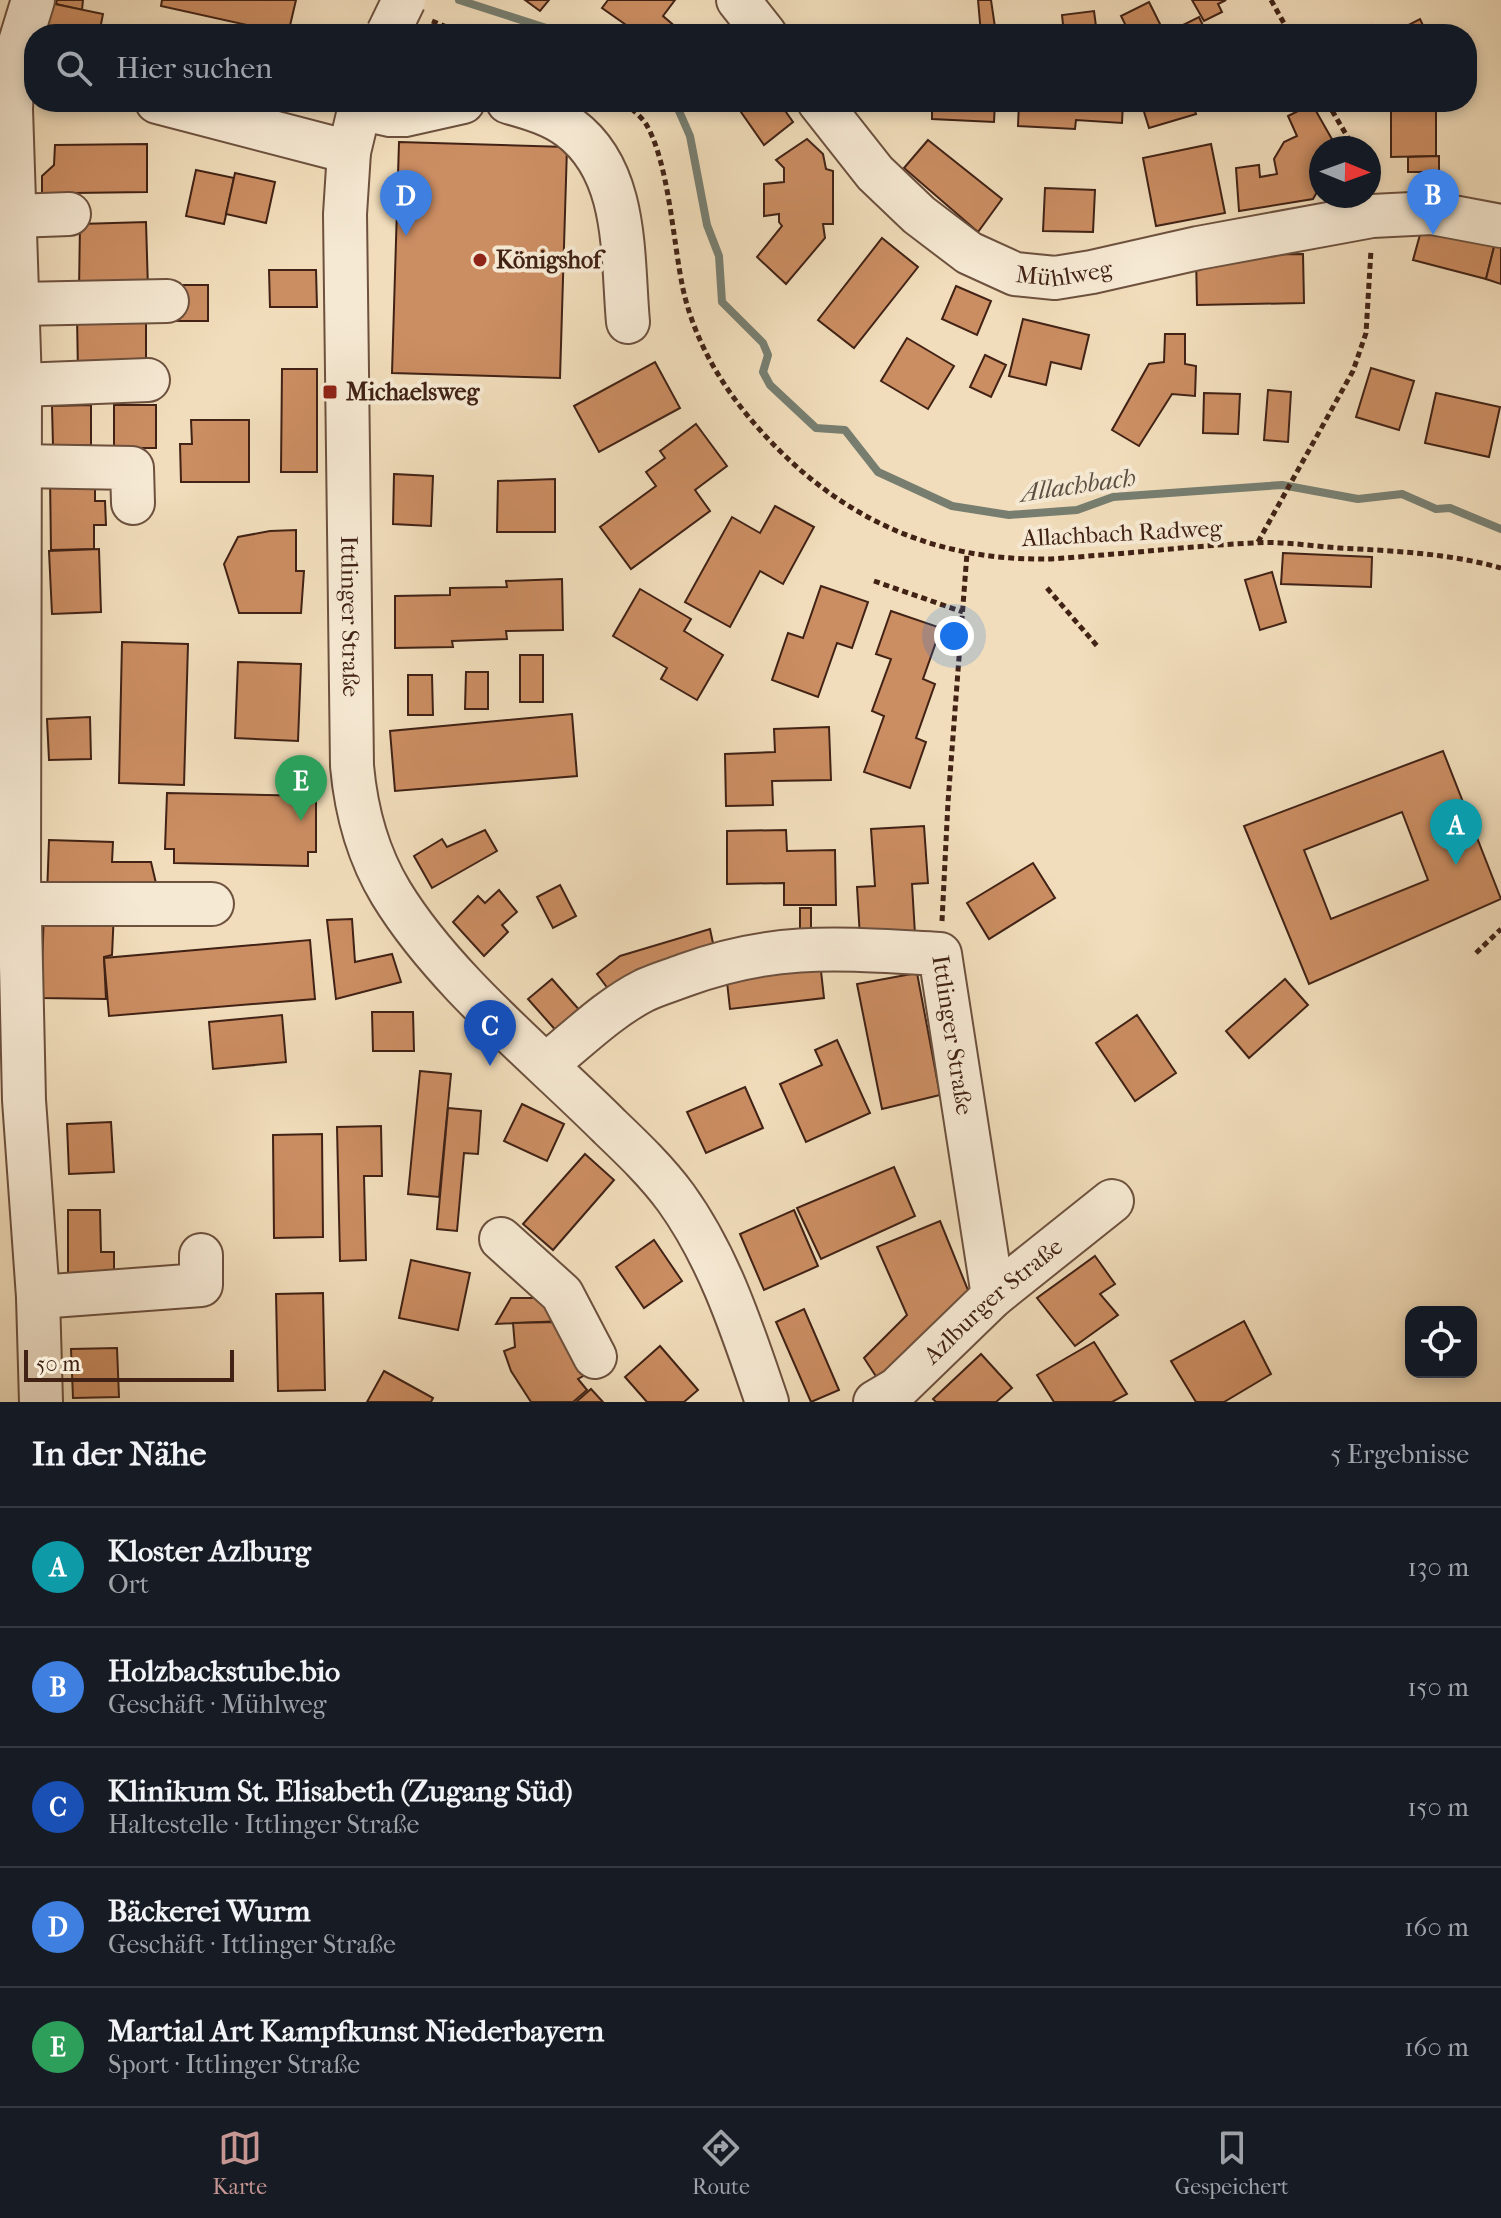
<!DOCTYPE html>
<html lang="de">
<meta charset="utf-8">
<style>
body{margin:0;font-family:"IM FELL French Canon",serif;background:#242831;color:#f1f3f6}
.controls{position:absolute;right:24px;bottom:24px;display:grid;overflow:hidden;border-radius:16px;box-shadow:0 4px 12px #0003}
.controls button{width:72px;height:72px;display:grid;place-items:center;padding:0;border:0;border-bottom:2px solid #363941;background:#171b24;color:#f1f3f6;font:40px sans-serif}
.compass{position:absolute;left:1309px;top:136px;width:72px;height:72px;border-radius:50%;background:#171b24;box-shadow:0 4px 12px #0003;rotate:91deg}
.scale{position:absolute;left:24px;bottom:20px;width:210px;box-sizing:border-box;padding-left:8px;border:4px solid #412215;border-top:0;font-size:22px;line-height:28px;white-space:nowrap;color:#412215;-webkit-text-stroke:6px #f6e9d3;paint-order:stroke}
.you{position:absolute;left:954px;top:636px;width:28px;height:28px;margin:-20px;border:6px solid #fff;border-radius:50%;background:#1a73e8;box-shadow:0 0 0 12px #1a73e833}
.badge{display:grid;place-items:center;width:52px;height:52px;border-radius:50%;background:#c59692;color:#fff;font-size:26px;font-weight:700}
.pin{position:absolute;translate:-50% -66px;filter:drop-shadow(0 2px 4px #0008)}
.pin::after{content:'';position:absolute;top:42px;width:28px;height:24px;background:inherit;clip-path:polygon(0 0,100% 0,50% 100%)}
.list{margin:0;padding:0;list-style:none}
h2{display:flex;justify-content:space-between;align-items:center;height:104px;margin:0;padding:0 32px;font-size:34px}
h2 small{font-size:26px;font-weight:400;color:#9ea1a6}
.list li{display:grid;grid-template-columns:52px 1fr auto;gap:24px;align-items:center;box-sizing:border-box;height:120px;padding:0 32px;border-top:2px solid #363941}
.list b{display:block;font-size:30px;white-space:nowrap}
.list p{margin:0;font-size:26px;white-space:nowrap;color:#9ea1a6}
.list em{font-size:26px;font-style:normal;color:#9ea1a6}
.icon{flex:none;width:44px;height:44px;fill:none;stroke:currentColor;stroke-width:2;stroke-linecap:round;stroke-linejoin:round}
.map{position:relative;flex:none;width:1501px;height:1402px;overflow:hidden}
.search{position:absolute;background:#171b24;box-shadow:0 4px 12px #0003;left:24px;right:24px;top:24px;height:88px;display:flex;align-items:center;gap:20px;box-sizing:border-box;padding:0 28px;border-radius:32px;color:#9ea1a6;font-size:30px}
.sheet{height:704px;background:#171b24}
nav{display:flex;justify-content:space-around;align-items:center;box-sizing:border-box;height:112px;border-top:2px solid #363941;background:#171b24;font-size:22px;color:#9ea1a6}
nav a{display:grid;justify-items:center;gap:4px}
nav .on{color:#c59692}
.map>svg:first-child{display:block}
.lines{fill:none;stroke-linecap:round;stroke-linejoin:round}
.stream{stroke:#777e70;stroke-width:8}
.building{fill:#cb8d62;stroke:#412215;stroke-width:2;fill-rule:evenodd}
.minor-casing{stroke:#6d513e;stroke-width:46}
.path{stroke:#412215;stroke-width:5;stroke-dasharray:6 4;stroke-linecap:butt}
.minor{stroke:#f6e9d3;stroke-width:42}
.minor-bridge-casing{stroke:#6d513e;stroke-width:46;stroke-linecap:butt}
.minor-bridge{stroke:#f6e9d3;stroke-width:42}
.poi-dot{fill:#8f2418;stroke:#f6e9d3;stroke-width:3}
.labels{text-anchor:middle;dominant-baseline:central;stroke-width:8;stroke-linejoin:round;paint-order:stroke}
.poi-label{font-size:24px;font-weight:bold;fill:#412215;stroke:#f6e9d3;text-anchor:start}
.street-label{font-size:24px;fill:#412215;stroke:#f6e9d3}
.water-label{font-size:26px;font-style:italic;fill:#5c5043;stroke:#f6e9d3}
</style>
<div class="map">
<svg width="1501" height="1402" viewBox="0 0 1501 1402">
<rect width="100%" height="100%" fill="#f1ddbb"/>
<filter id="stains"><feTurbulence type="fractalNoise" baseFrequency=".0025" numOctaves="4"/><feColorMatrix values="0 0 0 0 .2 0 0 0 0 .09 0 0 0 0 .02 0 0 0 .5 -.17"/></filter>
<radialGradient id="worn" r=".72"><stop offset=".6" stop-color="#630" stop-opacity="0"/><stop offset="1" stop-color="#630" stop-opacity=".3"/></radialGradient>
<g class="lines">
<g class="stream">
<path d="M459 0 565 34"/>
<path d="M675 102 690 136 707 225 719 256 722 302 763 343 768 355 763 372 770 385 816 428 845 430 878 472 952 506 1009 515 1077 510 1113 497 1282 485 1358 499 1402 494 1436 509 1450 508 1501 529"/>
</g>
</g>
<g class="building">
<path d="M57 0H83L82 10 56 4Z"/>
<path d="M162 0H296L288 34 161 6Z"/>
<path d="M525 0H549L540 11Z"/>
<path d="M608 0H675L663 16 684 34H639L602 8Z"/>
<path d="M978 0H991L996 34H981Z"/>
<path d="M1192 0H1226L1218 4 1222 12 1204 21Z"/>
<path d="M1149 2 1165 34H1130L1121 16Z"/>
<path d="M50 3 103 14 99 34H44Z"/>
<path d="M1094 11 1097 34H1064L1062 15Z"/>
<path d="M1199 17 1207 34H1183L1179 27Z"/>
<path d="M1420 19 1427 34H1391Z"/>
<path d="M1371 25 1376 34H1354Z"/>
<path d="M1248 27 1252 34H1234Z"/>
<path d="M734 102H779L793 122 764 145Z"/>
<path d="M932 102H995L994 122 932 119Z"/>
<path d="M1019 102H1123L1122 123 1076 120 1075 129 1018 126Z"/>
<path d="M1141 102H1192L1196 114 1149 128Z"/>
<path d="M1391 103H1436V156L1391 157Z"/>
<path d="M1312 104 1337 148H1321V185L1313 199 1239 211 1236 168 1259 165 1260 177 1277 174 1274 159 1284 142 1297 136 1288 116Z"/>
<path d="M807 139 823 154 826 169 833 171V224H823L825 238 786 284 757 257 782 226 779 222V214L764 216V184L784 182V168L776 160Z"/>
<path d="M928 140 1002 199 978 232 904 168Z"/>
<path d="M399 142 567 147 560 378 392 373Z"/>
<path d="M147 144V192L73 193 72 201H42V176L54 165 55 145Z"/>
<path d="M1211 144 1225 213 1156 226 1143 158Z"/>
<path d="M1439 156V172H1408V157Z"/>
<path d="M196 170 234 178 224 224 186 216Z"/>
<path d="M235 173 275 182 266 223 226 214Z"/>
<path d="M1045 188 1095 190 1093 232 1043 231Z"/>
<path d="M1424 220 1497 235 1486 279 1413 260Z"/>
<path d="M146 222 148 289 79 290 80 224Z"/>
<path d="M1497 235 1501 236V284L1486 279Z"/>
<path d="M882 238 918 267 854 348 818 320Z"/>
<path d="M1303 254 1304 303 1197 305 1196 256Z"/>
<path d="M269 270H316L317 307H270Z"/>
<path d="M174 285H208V321H175Z"/>
<path d="M956 286 991 301 977 335 942 319Z"/>
<path d="M146 314V373L78 374 77 316Z"/>
<path d="M1023 319 1089 335 1081 369 1051 362 1046 385 1009 376Z"/>
<path d="M1165 334H1185V364L1196 366 1195 396 1172 394 1139 446 1112 430 1149 364 1164 362Z"/>
<path d="M907 338 954 366 928 409 881 381Z"/>
<path d="M985 355 1006 365 991 397 970 387Z"/>
<path d="M655 362 680 408 599 452 574 406Z"/>
<path d="M1371 368 1414 381 1399 430 1356 417Z"/>
<path d="M282 369H317V472H281Z"/>
<path d="M1268 390 1291 392 1288 442 1264 440Z"/>
<path d="M1204 393 1240 394 1238 434 1203 433Z"/>
<path d="M1436 393 1500 407 1489 457 1425 443Z"/>
<path d="M91 405V445L53 446 52 406Z"/>
<rect x="114" y="405" width="42" height="43"/>
<path d="M191 420H249V482H181L180 444H192Z"/>
<path d="M696 424 727 466 695 490 710 511 631 569 600 527 656 486 646 472 665 458 660 451Z"/>
<path d="M394 474 433 476 431 526 393 524Z"/>
<path d="M95 476V501H105L106 525H94V549L51 550 50 477Z"/>
<path d="M555 479V532H497L498 481Z"/>
<path d="M775 506 814 527 783 584 760 571 730 627 685 602 732 517 760 533Z"/>
<path d="M296 530V571H304L301 613H239L224 564 238 537 270 531Z"/>
<path d="M99 549 101 612 52 614 49 551Z"/>
<path d="M1283 553 1372 557 1371 587 1281 584Z"/>
<path d="M1272 572 1286 622 1260 630 1245 580Z"/>
<path d="M562 579 563 630 506 631 507 639 452 641 453 647 395 648V596L450 595V588L507 587 506 581Z"/>
<path d="M821 586 868 602 852 648 837 643 818 697 772 680 788 633 803 638Z"/>
<path d="M640 589 691 619 684 631 723 655 697 700 661 679 667 668 613 636Z"/>
<path d="M891 611 941 628 923 679 935 684 916 738 926 742 910 788 864 772 884 716 872 711 891 659 876 654Z"/>
<path d="M122 642 188 644 184 785 119 783Z"/>
<rect x="520" y="655" width="23" height="47"/>
<path d="M238 662 301 664 298 741 235 738Z"/>
<path d="M466 672H488V709H465Z"/>
<path d="M408 675H432L433 715H408Z"/>
<path d="M572 714 577 776 395 791 390 731Z"/>
<path d="M90 717 91 759 49 760 47 719Z"/>
<path d="M829 727 831 780 772 781 773 805 726 806 725 754 775 752 774 729Z"/>
<path d="M1443 751 1501 899 1309 984 1244 826ZM1402 812 1428 880 1331 919 1304 850Z"/>
<path d="M167 793 316 796V852H308V866L174 863V849H165Z"/>
<path d="M924 826 928 883 912 884 915 934 860 938 857 887 875 886 871 829Z"/>
<path d="M485 830 497 851 432 888 414 856 442 839 447 847Z"/>
<path d="M786 830 787 851 835 850 836 905H784V883L727 884V831Z"/>
<path d="M49 840 113 842 112 862H151L159 896 47 895Z"/>
<path d="M1033 863 1055 898 989 939 967 903Z"/>
<path d="M560 885 576 916 553 928 537 897Z"/>
<path d="M499 890 517 912 502 925 508 932 484 956 453 922 478 896 485 903Z"/>
<rect x="800" y="908" width="11" height="29"/>
<path d="M44 910 114 911 112 955 104 957 106 999 41 998Z"/>
<path d="M352 919 355 962 392 954 401 982 336 999 327 920Z"/>
<path d="M710 929 714 948 612 994 597 974 620 956Z"/>
<path d="M310 940 315 999 109 1016 104 958Z"/>
<path d="M819 953 824 998 730 1009 725 964Z"/>
<path d="M917 973 940 1095 882 1109 857 984Z"/>
<path d="M552 979 582 1013 559 1034 528 999Z"/>
<path d="M1285 979 1308 1005 1249 1058 1226 1031Z"/>
<path d="M372 1012H413L414 1051H373Z"/>
<path d="M282 1015 286 1062 213 1069 209 1022Z"/>
<path d="M1137 1015 1176 1073 1135 1101 1096 1043Z"/>
<path d="M837 1040 870 1113 806 1142 780 1084 822 1065 815 1050Z"/>
<path d="M420 1071 451 1074 439 1197 408 1194Z"/>
<path d="M745 1087 763 1128 706 1153 687 1112Z"/>
<path d="M522 1104 564 1124 547 1161 504 1141Z"/>
<path d="M448 1108 481 1111 478 1154 464 1153 457 1231 437 1229Z"/>
<path d="M111 1122 114 1172 69 1174 67 1124Z"/>
<path d="M381 1126 382 1176H364L366 1260 340 1261 337 1127Z"/>
<path d="M322 1134 323 1237 274 1238 273 1135Z"/>
<path d="M585 1154 614 1180 553 1250 523 1224Z"/>
<path d="M894 1167 915 1216 821 1259 797 1208Z"/>
<path d="M68 1210H100L101 1252H114V1285L68 1286Z"/>
<path d="M794 1210 818 1266 764 1290 740 1234Z"/>
<path d="M940 1221 972 1300 881 1384 864 1358 907 1315 877 1247Z"/>
<path d="M654 1240 682 1281 644 1308 616 1267Z"/>
<path d="M1095 1256 1115 1284 1100 1294 1118 1315 1075 1346 1037 1298Z"/>
<path d="M411 1260 470 1273 458 1330 399 1318Z"/>
<path d="M323 1293 325 1390 278 1391 276 1294Z"/>
<path d="M511 1298H553L562 1321 496 1324Z"/>
<path d="M804 1309 839 1390 811 1402 776 1322Z"/>
<path d="M1244 1321 1271 1374 1224 1402H1196L1171 1361Z"/>
<path d="M557 1322 566 1348 585 1375 578 1379 587 1390 573 1402H531L511 1371 504 1351 515 1347 513 1323Z"/>
<path d="M1094 1342 1127 1394 1112 1402H1054L1037 1375Z"/>
<path d="M660 1346 698 1390 684 1402H647L625 1377Z"/>
<path d="M117 1348 119 1397 73 1398 71 1349Z"/>
<path d="M981 1354 1012 1388 996 1402H936L933 1399Z"/>
<path d="M384 1371 433 1398 431 1402H367Z"/>
<path d="M591 1389 603 1402H576Z"/>
</g>
<g class="lines">
<g class="minor-casing">
<g id="minor">
<path d="M33 0 13 65 11 109 20 385 19 877 24 1100 38 1297 41 1402"/>
<path d="M738 0 765 34"/>
<path d="M157 102 349 152"/>
<path id="s1" d="M361 102 349 152 345 214 352 766C356 810 368 855 391 893 444 980 538 1055 610 1127 633 1149 657 1172 676 1198 720 1259 743 1332 767 1402"/>
<path d="M508 102C529 108 552 114 570 128 629 172 622 257 628 322"/>
<path id="s2" d="M819 102 875 173 919 215 969 253 1015 274 1055 278 1092 272 1198 248 1372 216 1432 213 1501 226"/>
<path d="M359 108 390 115H405L463 102"/>
<path d="M15 216 69 214"/>
<path d="M18 304 167 301"/>
<path d="M20 385 148 380"/>
<path d="M19 466 132 468 133 503"/>
<path d="M20 904H212"/>
<path id="s3" d="M547 1064C578 1039 609 1008 645 990 658 984 672 980 685 975 777 941 845 949 940 954L993 1296"/>
<path d="M501 1239 562 1294 595 1357"/>
<path d="M38 1297 201 1285V1255"/>
<path id="s4" d="M875 1402 897 1389 993 1296 1112 1201"/>
</g>
</g>
<g class="path">
<path d="M1271 0 1290 34"/>
<path d="M432 21 464 34"/>
<path d="M624 102C631 109 641 116 646 124 669 163 673 242 683 289 695 343 724 390 760 430 836 515 929 560 1043 559 1063 559 1084 556 1103 555 1154 551 1204 545 1255 543 1282 541 1311 546 1339 548 1394 551 1448 553 1501 568"/>
<path d="M1327 102 1354 148"/>
<path d="M1258 542 1353 371 1366 333 1371 250"/>
<path d="M874 581 963 612"/>
<path d="M1047 588 1098 647"/>
<path d="M942 921 948 802 967 553"/>
<path d="M1476 953 1501 929"/>
</g>
<use href="#minor" class="minor"/>
<g class="minor-bridge-casing">
<path id="minor-bridge" d="M388 33 404 0"/>
</g>
<use href="#minor-bridge" class="minor-bridge"/>
</g>
<g class="poi-dot">
<circle cx="480" cy="260" r="8"/>
<rect x="322" y="384" width="16" height="16" rx="4"/>
</g>
<g class="labels">
<g class="poi-label">
<text x="496" y="260">Königshof</text>
<text x="346" y="392">Michaelsweg</text>
</g>
<g class="street-label">
<text stroke="none"><textPath href="#s2" startOffset="314">Mühlweg</textPath></text>
<text transform="translate(1122 533) rotate(-3)">Allachbach Radweg</text>
<text stroke="none"><textPath href="#s1" startOffset="516">Ittlinger Straße</textPath></text>
<text stroke="none"><textPath href="#s3" startOffset="506">Ittlinger Straße</textPath></text>
<text stroke="none"><textPath href="#s4" startOffset="156">Azlburger Straße</textPath></text>
</g>
<g class="water-label">
<text transform="translate(1078 485) rotate(-8)">Allachbach</text>
</g>
</g>
<rect width="100%" height="100%" filter="url(#stains)"/>
<rect width="100%" height="100%" fill="url(#worn)"/>
</svg>
<div class="controls">
<button><svg class="icon" aria-label="locate" viewBox="0 0 24 24"><circle cx="12" cy="12" r="6"/><path d="M12 2v4M12 18v4M2 12h4M18 12h4"/></svg></button>
</div>
<svg class="compass" viewBox="-18 -18 36 36"><path d="M0-13l5 13h-10z" fill="#e53935"/><path d="M0 13l5-13h-10z" fill="#9ea1a6"/></svg>
<div class="scale">50 m</div>
<div class="you"></div>
<div class="pin badge" style="left:1456px;top:865px;background:#0f9aa8">A</div>
<div class="pin badge" style="left:1433px;top:235px;background:#3f7fe0">B</div>
<div class="pin badge" style="left:490px;top:1066px;background:#1a4fb4">C</div>
<div class="pin badge" style="left:406px;top:236px;background:#3f7fe0">D</div>
<div class="pin badge" style="left:301px;top:821px;background:#2e9e5b">E</div>
<div class="search"><svg class="icon" aria-label="search" viewBox="0 0 24 24"><circle cx="10" cy="10" r="6"/><path d="M15 15l6 6"/></svg>Hier suchen</div>
</div>
<section class="sheet">
<h2>In der Nähe<small>5 Ergebnisse</small></h2>
<ul class="list">
<li><span class="badge" style="background:#0f9aa8">A</span><div><b>Kloster Azlburg</b><p>Ort</p></div><em>130 m</em></li>
<li><span class="badge" style="background:#3f7fe0">B</span><div><b>Holzbackstube.bio</b><p>Geschäft · Mühlweg</p></div><em>150 m</em></li>
<li><span class="badge" style="background:#1a4fb4">C</span><div><b>Klinikum St. Elisabeth (Zugang Süd)</b><p>Haltestelle · Ittlinger Straße</p></div><em>150 m</em></li>
<li><span class="badge" style="background:#3f7fe0">D</span><div><b>Bäckerei Wurm</b><p>Geschäft · Ittlinger Straße</p></div><em>160 m</em></li>
<li><span class="badge" style="background:#2e9e5b">E</span><div><b>Martial Art Kampfkunst Niederbayern</b><p>Sport · Ittlinger Straße</p></div><em>160 m</em></li>
</ul>
</section>
<nav>
<a class="on"><svg class="icon" aria-label="map" viewBox="0 0 24 24"><path d="M3 6l6-2 6 2 6-2v14l-6 2-6-2-6 2zM9 4v14M15 6v14"/></svg>Karte</a>
<a><svg class="icon" aria-label="directions" viewBox="0 0 24 24"><path d="M12 3l9 9-9 9-9-9zM9 14v-3h6M13 9l2 2-2 2"/></svg>Route</a>
<a><svg class="icon" aria-label="saved" viewBox="0 0 24 24"><path d="M7 4h10v16l-5-4-5 4z"/></svg>Gespeichert</a>
</nav>
